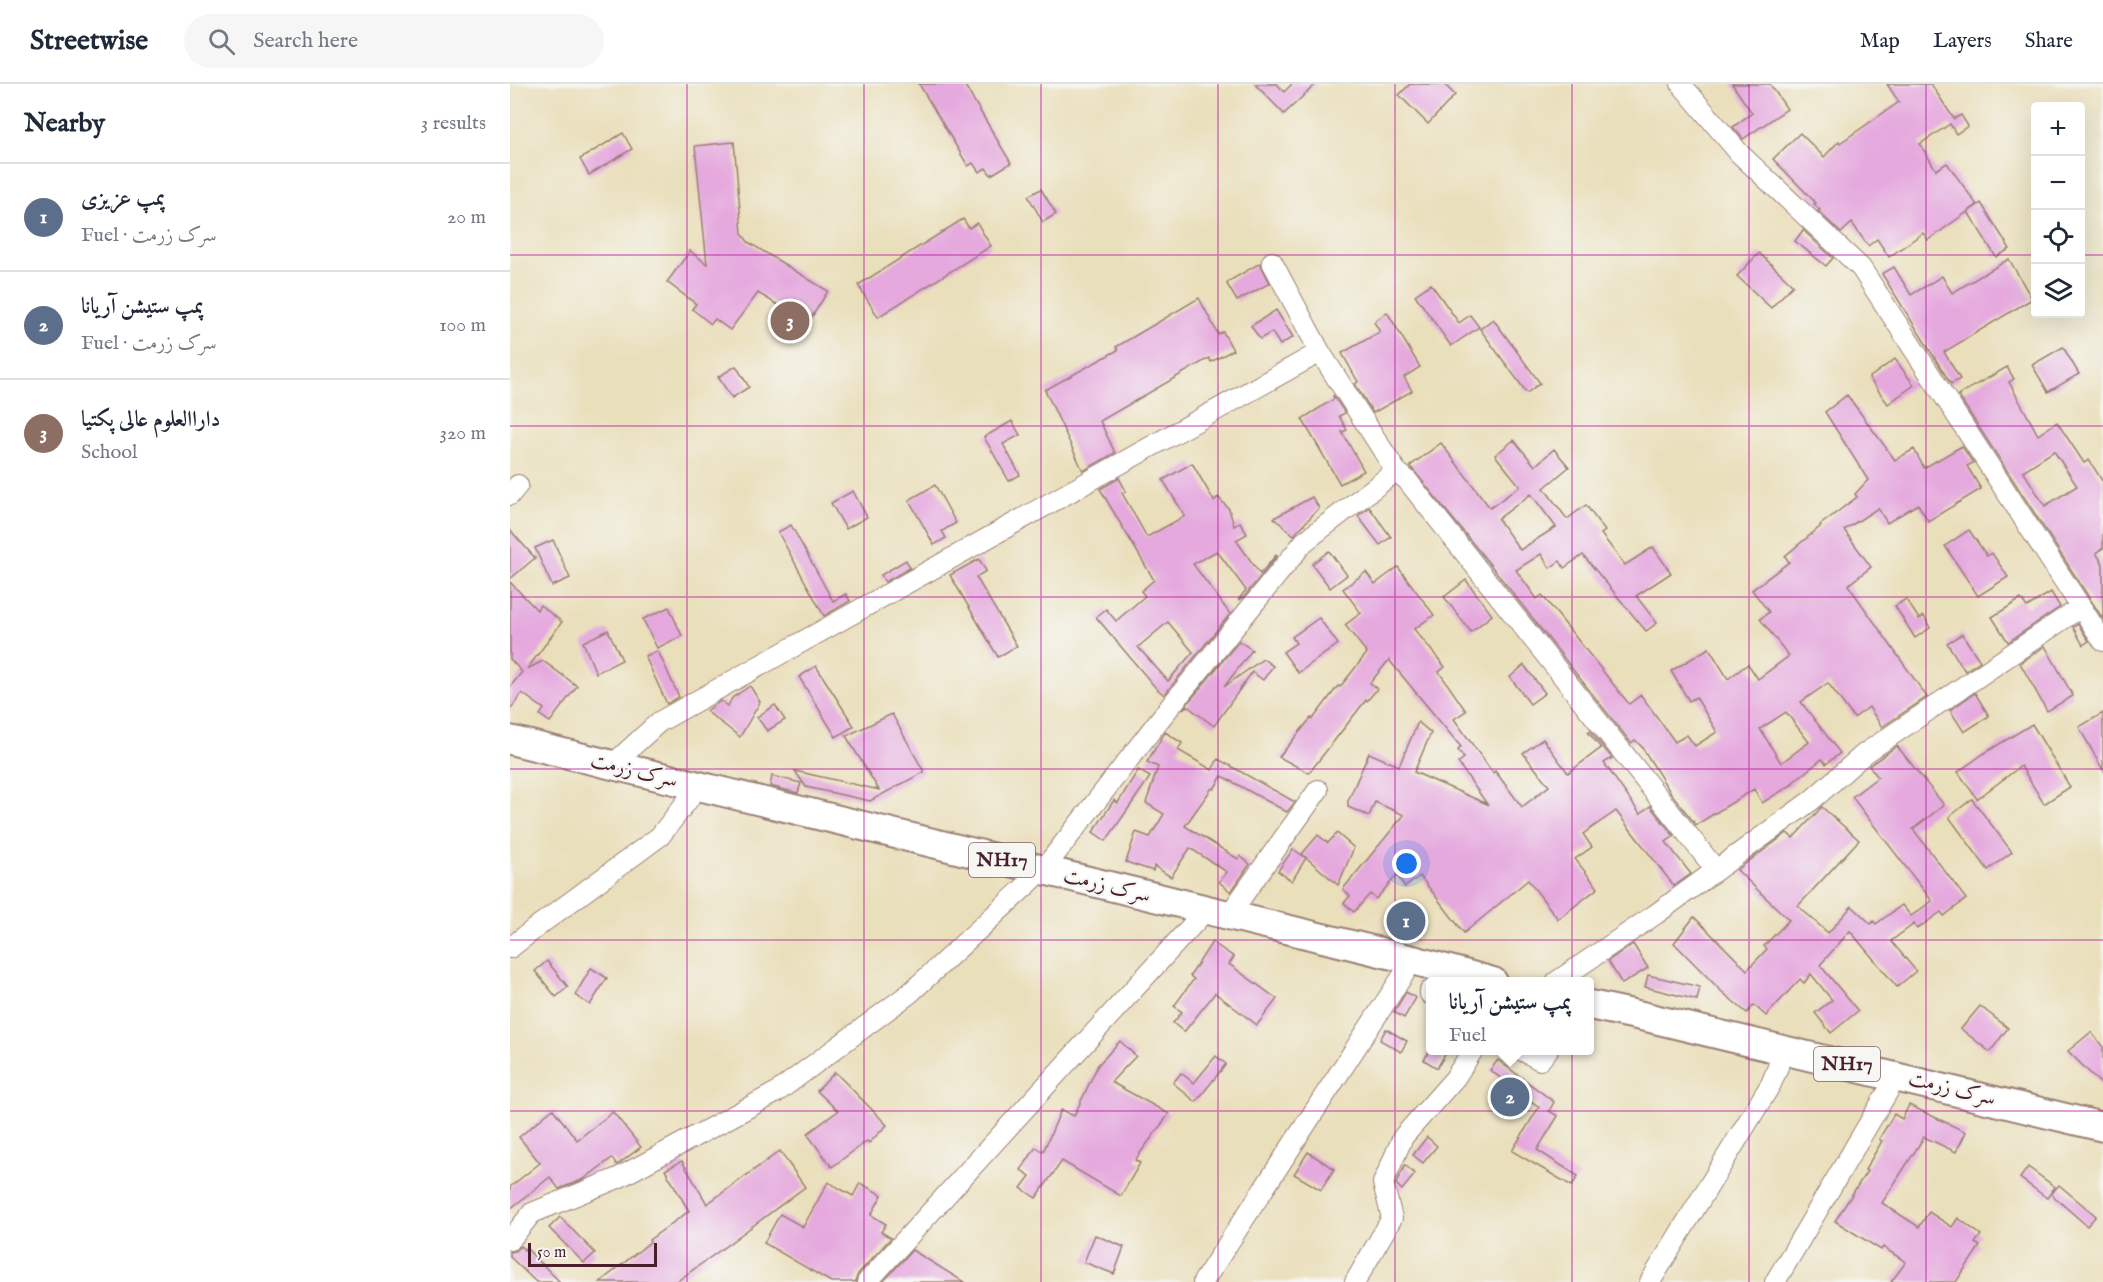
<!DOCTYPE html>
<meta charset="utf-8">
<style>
body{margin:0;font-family:"IM FELL English",Amiri,serif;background:#f6f6f7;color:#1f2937}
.controls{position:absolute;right:18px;top:18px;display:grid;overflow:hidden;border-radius:6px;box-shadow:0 6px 24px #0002}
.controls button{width:54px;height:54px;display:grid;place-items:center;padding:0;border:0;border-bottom:2px solid #e0e1e3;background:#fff;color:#1f2937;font:30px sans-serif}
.scale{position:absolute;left:18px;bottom:15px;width:129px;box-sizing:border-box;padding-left:6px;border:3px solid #4a1f2b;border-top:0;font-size:16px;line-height:21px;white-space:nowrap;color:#4a1f2b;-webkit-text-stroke:4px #f6f6f2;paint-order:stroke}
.you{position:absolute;left:897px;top:780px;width:21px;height:21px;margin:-15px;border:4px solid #fff;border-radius:50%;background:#1a73e8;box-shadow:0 0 0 9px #1a73e833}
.badge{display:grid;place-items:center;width:39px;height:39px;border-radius:50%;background:#b5179e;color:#fff;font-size:20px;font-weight:700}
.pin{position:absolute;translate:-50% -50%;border:3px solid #fff;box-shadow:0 2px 6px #0006}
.popup{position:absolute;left:916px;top:893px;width:168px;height:78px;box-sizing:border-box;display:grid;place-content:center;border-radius:6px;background:#fff;filter:drop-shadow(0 2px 4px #0005);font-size:20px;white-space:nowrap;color:#747a83}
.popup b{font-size:22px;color:#1f2937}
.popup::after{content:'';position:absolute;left:50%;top:100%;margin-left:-12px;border:12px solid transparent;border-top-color:#fff}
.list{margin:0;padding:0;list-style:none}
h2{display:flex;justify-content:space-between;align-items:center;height:78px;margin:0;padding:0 24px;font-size:26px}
h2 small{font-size:20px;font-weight:400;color:#747a83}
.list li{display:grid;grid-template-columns:39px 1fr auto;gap:18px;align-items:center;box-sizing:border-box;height:108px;padding:0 24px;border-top:2px solid #e0e1e3}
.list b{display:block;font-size:22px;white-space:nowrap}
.list p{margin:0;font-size:20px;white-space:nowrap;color:#747a83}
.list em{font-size:20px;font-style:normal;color:#747a83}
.icon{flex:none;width:33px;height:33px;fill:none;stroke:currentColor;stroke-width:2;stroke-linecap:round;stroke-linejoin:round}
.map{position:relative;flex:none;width:1593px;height:1198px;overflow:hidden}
header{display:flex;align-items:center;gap:36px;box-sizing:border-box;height:84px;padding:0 30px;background:#fff;border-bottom:2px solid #e0e1e3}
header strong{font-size:28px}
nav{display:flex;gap:33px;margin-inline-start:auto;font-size:21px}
.search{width:420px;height:54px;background:#f6f6f7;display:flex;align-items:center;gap:15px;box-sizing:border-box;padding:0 21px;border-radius:33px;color:#747a83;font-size:22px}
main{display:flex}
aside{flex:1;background:#fff}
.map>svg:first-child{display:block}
.building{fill:#e5a9de;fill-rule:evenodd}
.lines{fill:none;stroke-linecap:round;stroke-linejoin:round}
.minor-casing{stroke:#9a7f73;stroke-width:22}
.highway-casing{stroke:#9a7f73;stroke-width:32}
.minor{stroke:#fff;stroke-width:20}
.highway{stroke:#fff;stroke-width:28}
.grid{fill:none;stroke:#b5179e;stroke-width:1.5;stroke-opacity:0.55}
.labels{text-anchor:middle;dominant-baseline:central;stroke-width:4.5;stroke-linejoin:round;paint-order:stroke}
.shield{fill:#f6f6f2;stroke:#7e6067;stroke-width:1.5}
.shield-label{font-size:20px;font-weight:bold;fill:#4a1f2b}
.street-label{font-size:21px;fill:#4a1f2b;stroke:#f6f6f2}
</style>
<header>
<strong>Streetwise</strong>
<div class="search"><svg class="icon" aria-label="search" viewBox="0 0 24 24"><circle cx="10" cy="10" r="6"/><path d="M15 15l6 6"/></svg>Search here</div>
<nav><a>Map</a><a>Layers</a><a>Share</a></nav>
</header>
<main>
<aside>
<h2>Nearby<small>3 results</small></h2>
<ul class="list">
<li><span class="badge" style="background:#5c6f8a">1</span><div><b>پمپ عزیزی</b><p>Fuel · سرک زرمت</p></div><em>20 m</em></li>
<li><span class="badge" style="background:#5c6f8a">2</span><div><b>پمپ ستیشن آریانا</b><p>Fuel · سرک زرمت</p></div><em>100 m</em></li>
<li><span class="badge" style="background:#8d6e63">3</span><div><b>داراالعلوم عالی پکتیا</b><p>School</p></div><em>320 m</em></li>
</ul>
</aside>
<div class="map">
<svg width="1593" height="1198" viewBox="0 0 1593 1198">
<rect width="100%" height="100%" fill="#f6f6f2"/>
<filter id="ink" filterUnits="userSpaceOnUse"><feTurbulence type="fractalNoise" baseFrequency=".0167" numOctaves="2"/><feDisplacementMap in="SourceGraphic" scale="12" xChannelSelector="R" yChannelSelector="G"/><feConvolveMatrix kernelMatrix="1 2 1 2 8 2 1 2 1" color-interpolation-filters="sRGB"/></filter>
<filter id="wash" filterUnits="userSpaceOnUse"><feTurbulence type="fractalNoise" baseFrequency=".008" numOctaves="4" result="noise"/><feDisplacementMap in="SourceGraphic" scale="24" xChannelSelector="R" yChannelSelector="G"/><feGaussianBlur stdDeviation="1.35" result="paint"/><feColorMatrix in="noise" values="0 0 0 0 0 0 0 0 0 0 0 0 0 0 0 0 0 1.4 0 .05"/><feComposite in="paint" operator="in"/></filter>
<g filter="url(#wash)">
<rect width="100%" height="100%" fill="#eadfbb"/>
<g id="blocks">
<g class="building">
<path d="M409 0H454L501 79 481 91 476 84 469 88 463 79 458 82Z"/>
<path d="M745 0H767L774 8 782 0H806L774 30Z"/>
<path d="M900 0H934L945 11 918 40 889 11Z"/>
<path d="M1222 0H1260L1277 25 1233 55 1223 43 1242 29Z"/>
<path d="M1377 0H1421L1444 35 1451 31 1458 42 1446 50 1440 40 1410 60 1426 86 1437 79 1467 121 1418 156 1413 149 1379 173 1367 155 1358 162 1342 139 1331 149 1308 127 1310 126 1304 120 1306 119 1263 75 1290 49 1314 73 1329 57 1330 59 1389 18Z"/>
<path d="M113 49 122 65 79 91 70 75Z"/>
<path d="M224 58 232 149 238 158 318 207 298 239 248 209 220 246 205 235 201 240 182 225 186 220 157 198 180 167 197 180 185 62Z"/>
<path d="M531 105 546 130 533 138 518 112Z"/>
<path d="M1471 119 1500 165 1486 173 1458 128Z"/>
<path d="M453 135 459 144 467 139 481 162 368 233 348 201Z"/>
<path d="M1293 146 1323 174 1316 182 1285 157Z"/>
<path d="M1249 169 1283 201 1261 224 1227 192Z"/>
<path d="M1499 175 1522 215 1434 268 1450 295 1441 300 1372 190 1384 183 1401 211 1432 192 1442 209Z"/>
<path d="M750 179 760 199 727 217 717 200 719 197Z"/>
<path d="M921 200 949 239 960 231 969 243 941 262 905 211Z"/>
<path d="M689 214 708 250 713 248 723 266 701 278 699 274 590 337 605 369 573 387 535 306 608 266 606 263Z"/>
<path d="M766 226 783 253 770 261 762 248 750 255 741 242Z"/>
<path d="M877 228 910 283 894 293 902 307 863 329 845 300 848 298 832 269 870 248 864 238Z"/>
<path d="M983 235 1030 299 1017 309 970 245Z"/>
<path d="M1553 263 1569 290 1538 308 1522 281Z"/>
<path d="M1385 275 1404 301 1378 320 1359 294Z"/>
<path d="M226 282 239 303 222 314 208 293Z"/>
<path d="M1497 283 1504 295 1499 298 1528 351 1547 338 1574 379 1579 376 1593 398V464L1586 469 1593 480V535L1448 311ZM1544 367 1567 402 1535 422 1513 387Z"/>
<path d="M823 311 835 329 829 332 837 346 832 348 854 387 830 400 792 335 824 315Z"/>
<path d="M1337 311 1385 376 1404 365 1414 384 1452 362 1463 379 1457 382 1471 405 1418 437 1408 420 1377 439 1368 424 1334 446 1361 483 1338 501 1417 613 1372 643 1359 623 1344 634 1318 599 1291 618 1330 669 1316 680 1312 675 1282 699 1283 700 1252 719 1244 705 1186 741 1160 708 1132 663 1125 656 1121 659 982 483 900 382 931 359 980 424 1010 402 985 371 1004 356 1025 382 1044 365 1059 383 1034 404 1057 435 1076 421 1095 447 1091 450 1115 481 1143 463 1161 489 1126 512 1147 539 1136 547 1073 471 1054 484 1050 477 1040 484 1031 470 1006 486 1027 515 1032 511 1119 620 1131 611 1165 658 1177 651 1185 662 1207 648 1186 613 1179 617 1161 587 1199 564 1218 595 1238 580 1248 595 1279 572 1250 535 1259 528 1242 506 1279 478 1275 472 1311 442 1310 441 1347 413 1345 410 1358 396 1315 328ZM1021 410 1046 443 1010 466 988 435ZM1276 628 1299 658 1271 679 1250 645Z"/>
<path d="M502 337 510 351 493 360 510 391 499 397 474 353Z"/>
<path d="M682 379 704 417 708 413 719 425 724 442 730 438 737 450 726 456 750 490 766 471 767 472 734 513 728 516 736 506 707 467 683 480 720 530 654 611 645 603 586 533 596 525 606 537 635 512 631 507 644 496 590 405 609 394 616 407 612 409 637 453 675 432 653 396ZM658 538 683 568 658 597 628 563Z"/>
<path d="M425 401 446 439 432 447 436 454 424 461 399 416Z"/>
<path d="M343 407 357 433 336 445 321 419Z"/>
<path d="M802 413 809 424 784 451 764 434Z"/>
<path d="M859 423 881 453 870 461 848 432Z"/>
<path d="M281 441 323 517 336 510 340 517 314 532 268 448Z"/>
<path d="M0 446 25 474 0 495Z"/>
<path d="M1459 446 1477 472 1482 469 1498 493 1468 512 1435 462Z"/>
<path d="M43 456 60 494 42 502 25 464Z"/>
<path d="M819 467 837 491 820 504 802 480Z"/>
<path d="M469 475 476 487 466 493 507 562 488 573 440 491Z"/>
<path d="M396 476 400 484 375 498 371 491Z"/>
<path d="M888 483 924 531 904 545 935 583 929 588 956 627 944 635 983 689 985 687 1012 723 1039 702 1013 669 1033 655 1058 689 1091 664 1078 648 1080 647 1102 674 1094 679 1130 730 1140 722 1164 752 1156 758 1181 790 1164 802 1106 727 1073 750 1082 763 1065 775 1088 804 1048 835 1018 796 954 849 910 792 895 803 887 791 866 815 860 810 844 828 834 819 840 812 833 805 894 731 865 718 859 732 838 723V717L859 669 889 682 908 638 921 649 904 688 977 720 948 679 954 674 948 666 951 663 879 576 860 599 867 605 857 617 856 616 799 689 769 673 801 634 803 635 828 602 830 603 857 569 835 541 851 529 833 505 856 488 865 500Z"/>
<path d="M956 496 982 531 961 548 934 513Z"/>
<path d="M0 498 27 526 30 521 52 538 17 585 33 577 67 602 40 638 30 631 34 625 12 609 0 626V603L12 588 0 575Z"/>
<path d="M1541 508 1550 523 1498 558 1482 533 1511 515 1517 523Z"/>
<path d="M1396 515 1409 535 1414 532 1420 544 1405 554 1385 522Z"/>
<path d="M159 523 172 552 147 564 133 535Z"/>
<path d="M809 534 828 560 788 589 773 568 786 559 782 553Z"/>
<path d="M1568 540 1579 557 1573 561 1563 543Z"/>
<path d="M98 546 112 576 86 589 73 558Z"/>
<path d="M1452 550 1470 577 1455 587 1437 559Z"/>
<path d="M729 557 742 566 714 603 753 575 763 582 753 596 742 588 704 642 677 622 673 625Z"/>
<path d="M1535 562 1563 612 1537 627 1510 579Z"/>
<path d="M148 567 169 613 157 620 135 572Z"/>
<path d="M1014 581 1035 609 1020 620 1000 593Z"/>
<path d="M306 582 344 642 326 653 289 593Z"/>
<path d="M240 602 250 618 230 653 196 627 211 617 218 622 222 614Z"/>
<path d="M1465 609 1479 632 1454 648 1440 626Z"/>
<path d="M265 621 275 636 257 647 247 633Z"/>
<path d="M1593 629V686L1569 643Z"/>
<path d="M382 630 414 688 360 717 296 703 285 687 369 706 336 652Z"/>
<path d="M1522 640 1560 703 1534 720 1511 682 1467 715 1448 688 1473 670Z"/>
<path d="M655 648 672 659 668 666 702 686 708 675 785 718 777 728 712 692 704 705 702 704 675 742 728 775 730 772 740 780 721 808 709 798 717 788 680 764 661 793 644 782 643 787 616 778 626 748 640 753 654 730 636 719 648 683 637 678Z"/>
<path d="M1387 662 1434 721 1403 745 1456 815 1434 832 1431 828 1407 845 1404 840 1381 857 1406 887 1387 903 1340 847 1310 881 1348 927 1321 949 1305 929 1322 916 1301 890 1294 899 1290 895 1256 932 1244 921 1237 929 1211 907 1164 859 1184 833 1237 886 1257 865 1254 862 1279 836 1227 786 1277 749 1283 754 1312 723 1349 756 1288 822 1318 849 1342 822 1361 840 1364 837 1366 840 1392 821 1401 832 1422 817 1342 713 1368 693 1359 682Z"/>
<path d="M628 686 640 693 596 757 583 748 604 716 608 719Z"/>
<path d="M262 692 291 699 288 709 260 702Z"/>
<path d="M1462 715 1502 768 1478 786 1439 733Z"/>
<path d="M827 749 844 764 828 801 792 770 808 751 818 759Z"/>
<path d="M783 765 796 774 782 797 768 787Z"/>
<path d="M702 858 724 873 719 880 767 915 747 941 705 909 674 948 663 939 672 928 664 922 684 895 680 892Z"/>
<path d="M1123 860 1138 884 1112 900 1098 877Z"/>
<path d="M37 877 58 903 46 913 25 887Z"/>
<path d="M81 884 97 894 80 921 65 911Z"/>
<path d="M1138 891 1190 903 1187 916 1135 903Z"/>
<path d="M896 908 906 914 894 934 884 928Z"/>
<path d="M1470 922 1498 944 1480 968 1451 945Z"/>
<path d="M876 945 897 957 891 968 870 956Z"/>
<path d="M1581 948 1593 963V1002L1558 967Z"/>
<path d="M610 957 626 972 601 998 659 1030 625 1076 630 1079 611 1112 552 1077 526 1114 511 1104 520 1092 511 1086 526 1063 533 1068 551 1026 564 1032 588 981Z"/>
<path d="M920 966H938L927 984 914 976Z"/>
<path d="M706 972 716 980 686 1018 663 999 671 989 684 999Z"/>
<path d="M988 976 1044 1018 1039 1027 1048 1032 1027 1066 1068 1092 1062 1102 1002 1067 1029 1023 980 986Z"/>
<path d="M325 988 377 1041 359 1059 357 1057 322 1083 297 1050 328 1027 307 1007Z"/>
<path d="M1399 1021 1456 1048 1446 1068 1414 1053 1372 1119 1409 1143 1419 1128 1442 1143 1448 1134 1471 1151 1465 1159 1470 1162 1446 1198H1381L1396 1178 1373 1163 1371 1166 1325 1137 1357 1087 1355 1086 1372 1057 1369 1055 1384 1030 1392 1035Z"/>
<path d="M43 1025 67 1056 103 1028 131 1063 107 1081 102 1074 74 1095 49 1105 40 1093 0 1125V1103L30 1079 9 1053Z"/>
<path d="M917 1053 927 1062 913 1079 903 1071Z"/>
<path d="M270 1067 295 1103 205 1170 166 1198H90L140 1158 139 1156 179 1127 155 1086 172 1077 197 1120Z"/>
<path d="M798 1068 824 1085 811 1106 784 1090Z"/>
<path d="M895 1081 905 1090 892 1106 886 1100Z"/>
<path d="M1518 1083 1545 1103 1537 1114 1510 1094Z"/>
<path d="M318 1098 343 1112 350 1099 372 1111 361 1131 376 1140 371 1148 381 1154 348 1190 345 1198H321L254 1159 270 1130 293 1143Z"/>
<path d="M1549 1101 1586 1132 1577 1142 1541 1110Z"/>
<path d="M50 1133 85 1169 74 1179 39 1144Z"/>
<path d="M585 1151 614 1163 604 1190 574 1178Z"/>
<path d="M11 1162 14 1166 16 1164 50 1198H26L0 1173V1168L5 1167Z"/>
<path d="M402 1166 454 1198H373Z"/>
</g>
</g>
</g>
<g filter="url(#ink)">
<use href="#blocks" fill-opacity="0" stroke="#9a7f73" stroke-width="1.5"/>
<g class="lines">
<g class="minor-casing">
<g id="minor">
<path d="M1171 0 1230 70 1351 184 1593 557"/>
<path d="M762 178 810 268 886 387 897 396 1206 786"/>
<path d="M0 411 8 401"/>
<path d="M101 682 149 638 810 268"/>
<path d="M719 831 808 706"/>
<path d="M0 864 32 839 150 752 188 703"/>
<path d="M1046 898 1146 830 1302 716 1354 670 1571 523"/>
<path d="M920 907V910"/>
<path d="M1011 966 1030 976 1038 966"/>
<path d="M0 1156 22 1129 108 1094 267 1008 400 909 533 786 650 635 794 458 886 387"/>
<path d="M357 1198 696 826"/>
<path d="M693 1198 903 876"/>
<path d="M845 1198 882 1134 873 1099 893 1053 945 994 963 966"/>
<path d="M1140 1198 1261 1000 1268 983 1271 965"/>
<path d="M1265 1198 1387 992"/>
</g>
</g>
<g class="highway-casing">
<g id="highway">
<path d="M0 656 903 876 983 898"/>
<path d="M1080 921 1136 933 1593 1043"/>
</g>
</g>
<use href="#minor" class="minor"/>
<use href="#highway" class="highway"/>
</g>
</g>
<path class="grid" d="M177 0V1198M354 0V1198M531 0V1198M708 0V1198M885 0V1198M1062 0V1198M1239 0V1198M1416 0V1198M0 171H1526M1570 171H1593M0 342H1593M0 513H1593M0 685H1593M0 856H1593M0 1027H1593"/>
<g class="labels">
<g class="shield">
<rect x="459" y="759" width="66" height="34" rx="4.5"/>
<rect x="1304" y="963" width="66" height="34" rx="4.5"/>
</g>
<g class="shield-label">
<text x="492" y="776">NH17</text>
<text x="1337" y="980">NH17</text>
</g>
<g class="street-label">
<text transform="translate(124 687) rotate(14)">سرک زرمت</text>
<text transform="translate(597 802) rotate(14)">سرک زرمت</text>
<text transform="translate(1442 1005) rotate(14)">سرک زرمت</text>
</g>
</g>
</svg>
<div class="controls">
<button>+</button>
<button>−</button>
<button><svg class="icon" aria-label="locate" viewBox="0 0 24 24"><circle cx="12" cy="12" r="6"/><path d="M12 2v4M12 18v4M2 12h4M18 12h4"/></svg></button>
<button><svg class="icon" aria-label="layers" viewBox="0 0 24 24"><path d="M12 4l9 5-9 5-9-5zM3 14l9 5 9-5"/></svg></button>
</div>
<div class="scale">50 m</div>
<div class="you"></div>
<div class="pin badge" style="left:896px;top:837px;background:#5c6f8a">1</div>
<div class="pin badge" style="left:1000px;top:1013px;background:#5c6f8a">2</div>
<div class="popup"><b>پمپ ستیشن آریانا</b>Fuel</div>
<div class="pin badge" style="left:280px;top:237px;background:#8d6e63">3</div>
</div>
</main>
